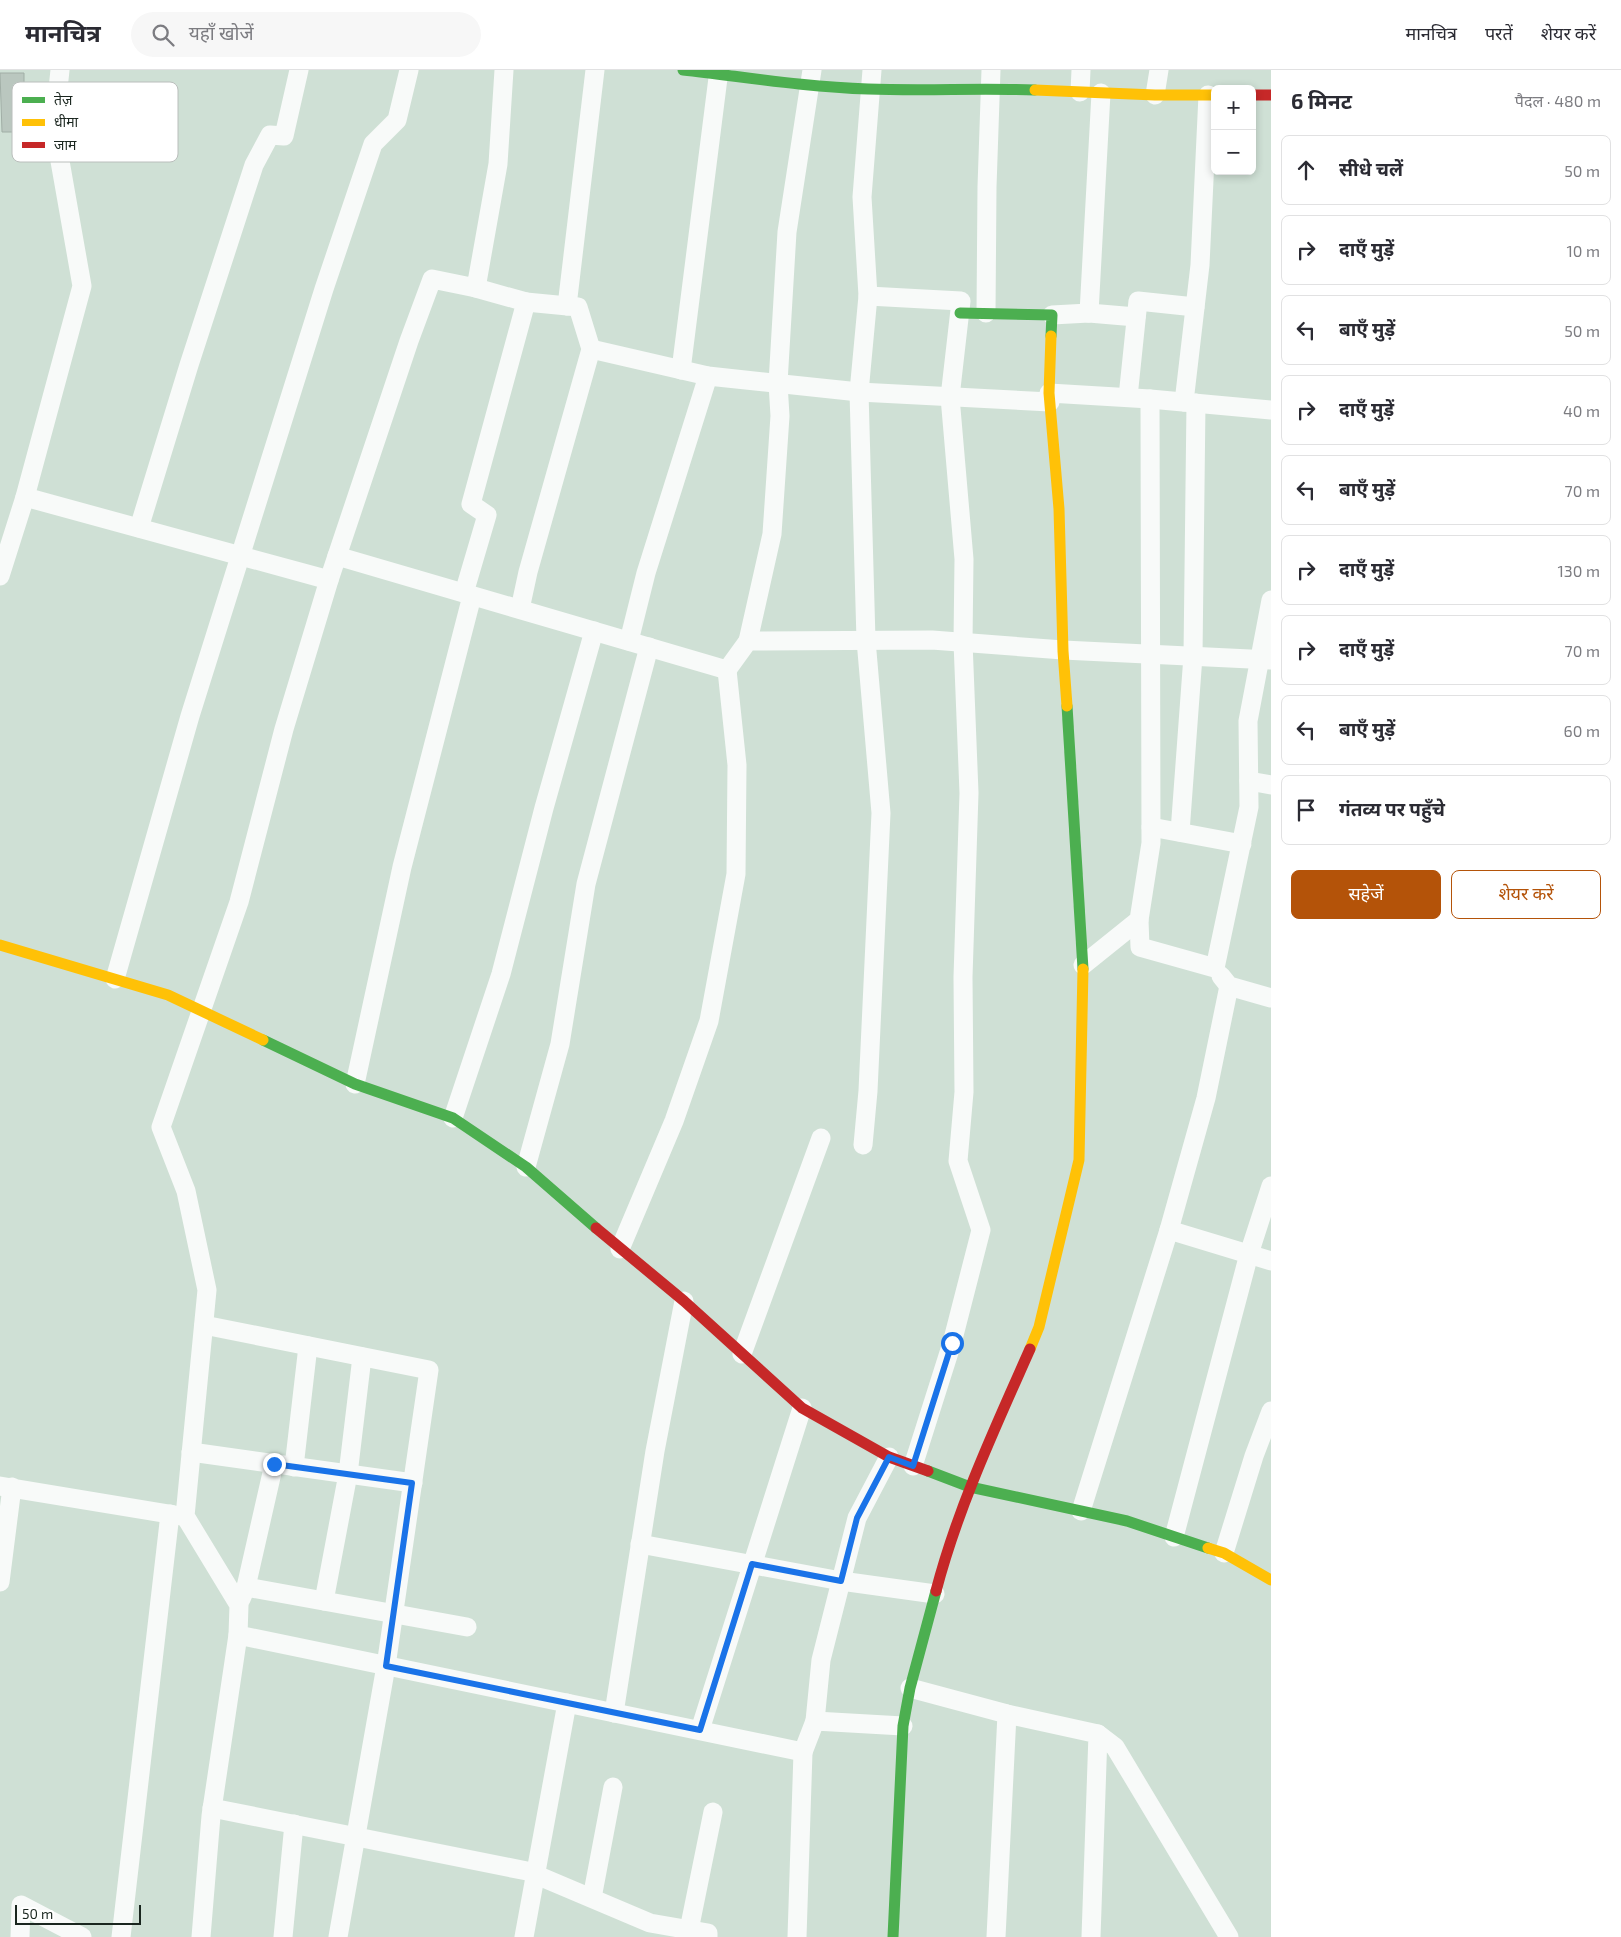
<!DOCTYPE html>
<html lang="hi">
<meta charset="utf-8">
<style>
body{margin:0;font-family:"Exo 2","Noto Sans Devanagari",sans-serif;background:#f7f7f7;color:#2b2b33}
.controls{position:absolute;right:15px;top:15px;display:grid;overflow:hidden;border-radius:8px;box-shadow:0 2px 8px #0003}
.controls button{width:45px;height:45px;display:grid;place-items:center;padding:0;border:0;border-bottom:1px solid #e1e1e2;background:#fff;color:#2b2b33;font:25px sans-serif}
.scale{position:absolute;left:15px;bottom:12px;width:126px;box-sizing:border-box;padding-left:5px;border:2px solid #1a261f;border-top:0;font-size:14px;line-height:18px;white-space:nowrap;color:#1a261f;-webkit-text-stroke:4px #fff;paint-order:stroke}
.stop{position:absolute;width:15px;height:15px;margin:-11px;border:4px solid #1a73e8;border-radius:50%;background:#fff}
.stop.end{background:#1a73e8;border-color:#fff;box-shadow:0 1px 5px #0008}
.list{margin:0;padding:0;list-style:none}
h2{display:flex;justify-content:space-between;align-items:center;height:65px;margin:0;padding:0 20px;font-size:21px}
h2 small{font-size:16px;font-weight:400;color:#7c7c81}
.list li{display:grid;grid-template-columns:32px 1fr auto;gap:15px;align-items:center;box-sizing:border-box;height:70px;margin:0 10px 10px;padding:0 10px;border:1px solid #e1e1e2;border-radius:8px}
.list b{display:block;font-size:19px;white-space:nowrap}
.list em{font-size:16px;font-style:normal;color:#7c7c81}
.actions{display:flex;gap:10px;padding:15px 20px}
.actions a{flex:1;padding:11px 0;border:1px solid #b45309;border-radius:8px;text-align:center;font-size:18px;color:#b45309}
.actions .main{background:#b45309;color:#fff}
.icon{flex:none;width:28px;height:28px;fill:none;stroke:currentColor;stroke-width:2;stroke-linecap:round;stroke-linejoin:round}
.map{position:relative;flex:none;width:1271px;height:1867px;overflow:hidden}
header{display:flex;align-items:center;gap:30px;box-sizing:border-box;height:70px;padding:0 25px;background:#fff;border-bottom:1px solid #e1e1e2}
header strong{font-size:24px}
nav{display:flex;gap:28px;margin-inline-start:auto;font-size:18px}
.search{width:350px;height:45px;background:#f7f7f7;display:flex;align-items:center;gap:12px;box-sizing:border-box;padding:0 18px;border-radius:28px;color:#7c7c81;font-size:19px}
main{display:flex}
aside{flex:1;background:#fff}
.map>svg:first-child{display:block}
.building{fill:#bac7bf;stroke:#a1aea6}
.lines{fill:none;stroke-linecap:round;stroke-linejoin:round}
.street{stroke:#f8faf9;stroke-width:19}
.fast{stroke:#4caf50;stroke-width:11}
.slow{stroke:#ffc107;stroke-width:11}
.jam{stroke:#c62828;stroke-width:11}
.route{stroke:#1a73e8;stroke-width:6}
.key{fill:#fff;stroke:#babebc;stroke-width:1}
.key-label{font-size:14px;fill:#1a261f}
</style>
<header>
<strong>मानचित्र</strong>
<div class="search"><svg class="icon" aria-label="search" viewBox="0 0 24 24"><circle cx="10" cy="10" r="6"/><path d="M15 15l6 6"/></svg>यहाँ खोजें</div>
<nav><a>मानचित्र</a><a>परतें</a><a>शेयर करें</a></nav>
</header>
<main>
<div class="map">
<svg width="1271" height="1867" viewBox="0 0 1271 1867">
<rect width="100%" height="100%" fill="#cfe0d5"/>
<path class="building" d="M0 3H24V43H21V62H2Z"/>
<g class="lines">
<g class="street">
<path d="M1080 22 1081 0"/>
<path d="M1155 25 1159 0"/>
<path d="M868 226 961 231 950 327 964 489 963 572 969 723 963 907 964 1022 958 1091 981 1160 952 1273 913 1396"/>
<path d="M567 236 595 0"/>
<path d="M986 243 987 117 991 0"/>
<path d="M1089 243 1101 23"/>
<path d="M1052 245 1089 243 1136 247"/>
<path d="M591 279 708 306 859 322 1050 332"/>
<path d="M681 300 719 0"/>
<path d="M1049 323 1150 329 1151 773 1139 850 1083 895"/>
<path d="M1128 327 1138 231 1195 237"/>
<path d="M1150 329 1271 340"/>
<path d="M1184 332 1200 195 1208 25"/>
<path d="M25 427 329 510 337 486 727 600 748 571 932 570 1063 580 1271 590"/>
<path d="M139 458 189 295 254 95 270 65 284 66 299 0"/>
<path d="M337 486 409 271 432 209 476 218 498 94 504 0"/>
<path d="M0 506 25 427 82 216 54 57 60 0"/>
<path d="M464 523 487 445 471 434 526 232 476 218"/>
<path d="M520 539 528 502 591 279 578 237 526 232"/>
<path d="M629 571 646 503 708 306"/>
<path d="M748 571 772 464 780 346 778 313 787 162 812 0"/>
<path d="M1249 711 1271 715"/>
<path d="M1151 757 1242 774"/>
<path d="M1180 762 1193 586 1196 333"/>
<path d="M1139 850 1140 877 1215 898 1249 737 1248 651 1271 530"/>
<path d="M1221 906 1229 916 1271 928"/>
<path d="M115 909 190 646 324 219 373 74 397 50 409 0"/>
<path d="M355 1014 402 797 472 526"/>
<path d="M453 1048 501 904 544 738 594 561"/>
<path d="M863 1075 868 1021 881 743 866 570 859 322 868 226 862 127 872 0"/>
<path d="M526 1097 560 974 586 814 649 577"/>
<path d="M1169 1160 1271 1191"/>
<path d="M620 1179 674 1051 709 951 736 804 737 695 727 600"/>
<path d="M204 1255 429 1300 386 1596 338 1867"/>
<path d="M742 1284 821 1068"/>
<path d="M191 1382 413 1413"/>
<path d="M294 1397 308 1276"/>
<path d="M0 1416 181 1446"/>
<path d="M1081 1441 1169 1160 1206 1028 1229 916"/>
<path d="M1174 1467 1249 1184 1271 1116"/>
<path d="M640 1474 841 1511 935 1524"/>
<path d="M1224 1483 1254 1386 1271 1341"/>
<path d="M0 1512 12 1417"/>
<path d="M246 1517 467 1557"/>
<path d="M241 1529 246 1517 274 1394"/>
<path d="M324 1531 348 1404 362 1287"/>
<path d="M238 1565 803 1682 815 1651 903 1656"/>
<path d="M910 1618 1007 1644 1098 1664 1091 1867"/>
<path d="M614 1643 655 1381 684 1231"/>
<path d="M815 1651 821 1590 857 1448 889 1387"/>
<path d="M700 1660 802 1338"/>
<path d="M1098 1664 1115 1677 1229 1867"/>
<path d="M212 1738 527 1801 650 1853 708 1863V1867"/>
<path d="M592 1828 613 1717"/>
<path d="M689 1860 713 1742"/>
<path d="M20 1867 21 1835 82 1867"/>
<path d="M121 1867 170 1444"/>
<path d="M201 1867 211 1746 238 1565 239 1535 185 1446 207 1220 186 1121 161 1057 239 832 284 659 329 510"/>
<path d="M283 1867 294 1754"/>
<path d="M524 1867 567 1633"/>
<path d="M797 1867 803 1682"/>
<path d="M996 1867 1007 1644"/>
</g>
<g class="fast">
<path d="M683 0C745 7 806 17 868 19 924 21 980 18 1035 20"/>
<path d="M960 243 1052 245 1051 266"/>
<path d="M1067 636 1083 899"/>
<path d="M263 970 355 1014 453 1048 526 1097 596 1158"/>
<path d="M928 1401 970 1417 1127 1451 1208 1478"/>
<path d="M893 1867 903 1656 910 1618 936 1521"/>
</g>
<g class="slow">
<path d="M1035 20 1155 25H1215"/>
<path d="M1051 266 1049 323 1059 439 1063 581 1067 636"/>
<path d="M0 875 168 925 263 970"/>
<path d="M1030 1279 1039 1257 1079 1090 1083 899"/>
<path d="M1208 1478 1224 1483 1271 1510"/>
</g>
<g class="jam">
<path d="M1252 25H1271"/>
<path d="M596 1158 684 1231 802 1338 889 1387 928 1401"/>
<path d="M936 1521C958 1437 995 1358 1030 1279"/>
</g>
</g>
<g class="lines">
<path class="route" d="M274 1394 412 1413 386 1596 700 1660 752 1494 841 1511 857 1448 889 1387 913 1396 952 1273"/>
</g>
<rect x="12" y="12" width="166" height="80" rx="8" class="key"/>
<rect x="22" y="27" width="23" height="6" fill="#4caf50"/>
<rect x="22" y="49" width="23" height="7" fill="#ffc107"/>
<rect x="22" y="72" width="23" height="6" fill="#c62828"/>
<g class="key-label">
<text x="54" y="35">तेज़</text>
<text x="54" y="57">धीमा</text>
<text x="54" y="80">जाम</text>
</g>
</svg>
<div class="controls">
<button>+</button>
<button>−</button>
</div>
<div class="scale">50 m</div>
<div class="stop" style="left:952px;top:1273px"></div>
<div class="stop end" style="left:274px;top:1394px"></div>
</div>
<aside>
<h2>6 मिनट<small>पैदल · 480 m</small></h2>
<ul class="list">
<li><svg class="icon" aria-label="ahead" viewBox="0 0 24 24"><path d="M12 20V5M6 11l6-6 6 6"/></svg><div><b>सीधे चलें</b></div><em>50 m</em></li>
<li><svg class="icon" aria-label="right" viewBox="0 0 24 24"><path d="M7 20v-9h11M14 6l5 5-5 5"/></svg><div><b>दाएँ मुड़ें</b></div><em>10 m</em></li>
<li><svg class="icon" aria-label="left" viewBox="0 0 24 24"><path d="M17 20v-9H6M10 6l-5 5 5 5"/></svg><div><b>बाएँ मुड़ें</b></div><em>50 m</em></li>
<li><svg class="icon" aria-label="right" viewBox="0 0 24 24"><path d="M7 20v-9h11M14 6l5 5-5 5"/></svg><div><b>दाएँ मुड़ें</b></div><em>40 m</em></li>
<li><svg class="icon" aria-label="left" viewBox="0 0 24 24"><path d="M17 20v-9H6M10 6l-5 5 5 5"/></svg><div><b>बाएँ मुड़ें</b></div><em>70 m</em></li>
<li><svg class="icon" aria-label="right" viewBox="0 0 24 24"><path d="M7 20v-9h11M14 6l5 5-5 5"/></svg><div><b>दाएँ मुड़ें</b></div><em>130 m</em></li>
<li><svg class="icon" aria-label="right" viewBox="0 0 24 24"><path d="M7 20v-9h11M14 6l5 5-5 5"/></svg><div><b>दाएँ मुड़ें</b></div><em>70 m</em></li>
<li><svg class="icon" aria-label="left" viewBox="0 0 24 24"><path d="M17 20v-9H6M10 6l-5 5 5 5"/></svg><div><b>बाएँ मुड़ें</b></div><em>60 m</em></li>
<li><svg class="icon" aria-label="arrive" viewBox="0 0 24 24"><path d="M6 21V4h12l-3 4 3 4H6"/></svg><div><b>गंतव्य पर पहुँचे</b></div></li>
</ul>
<div class="actions"><a class="main">सहेजें</a><a>शेयर करें</a></div>
</aside>
</main>
